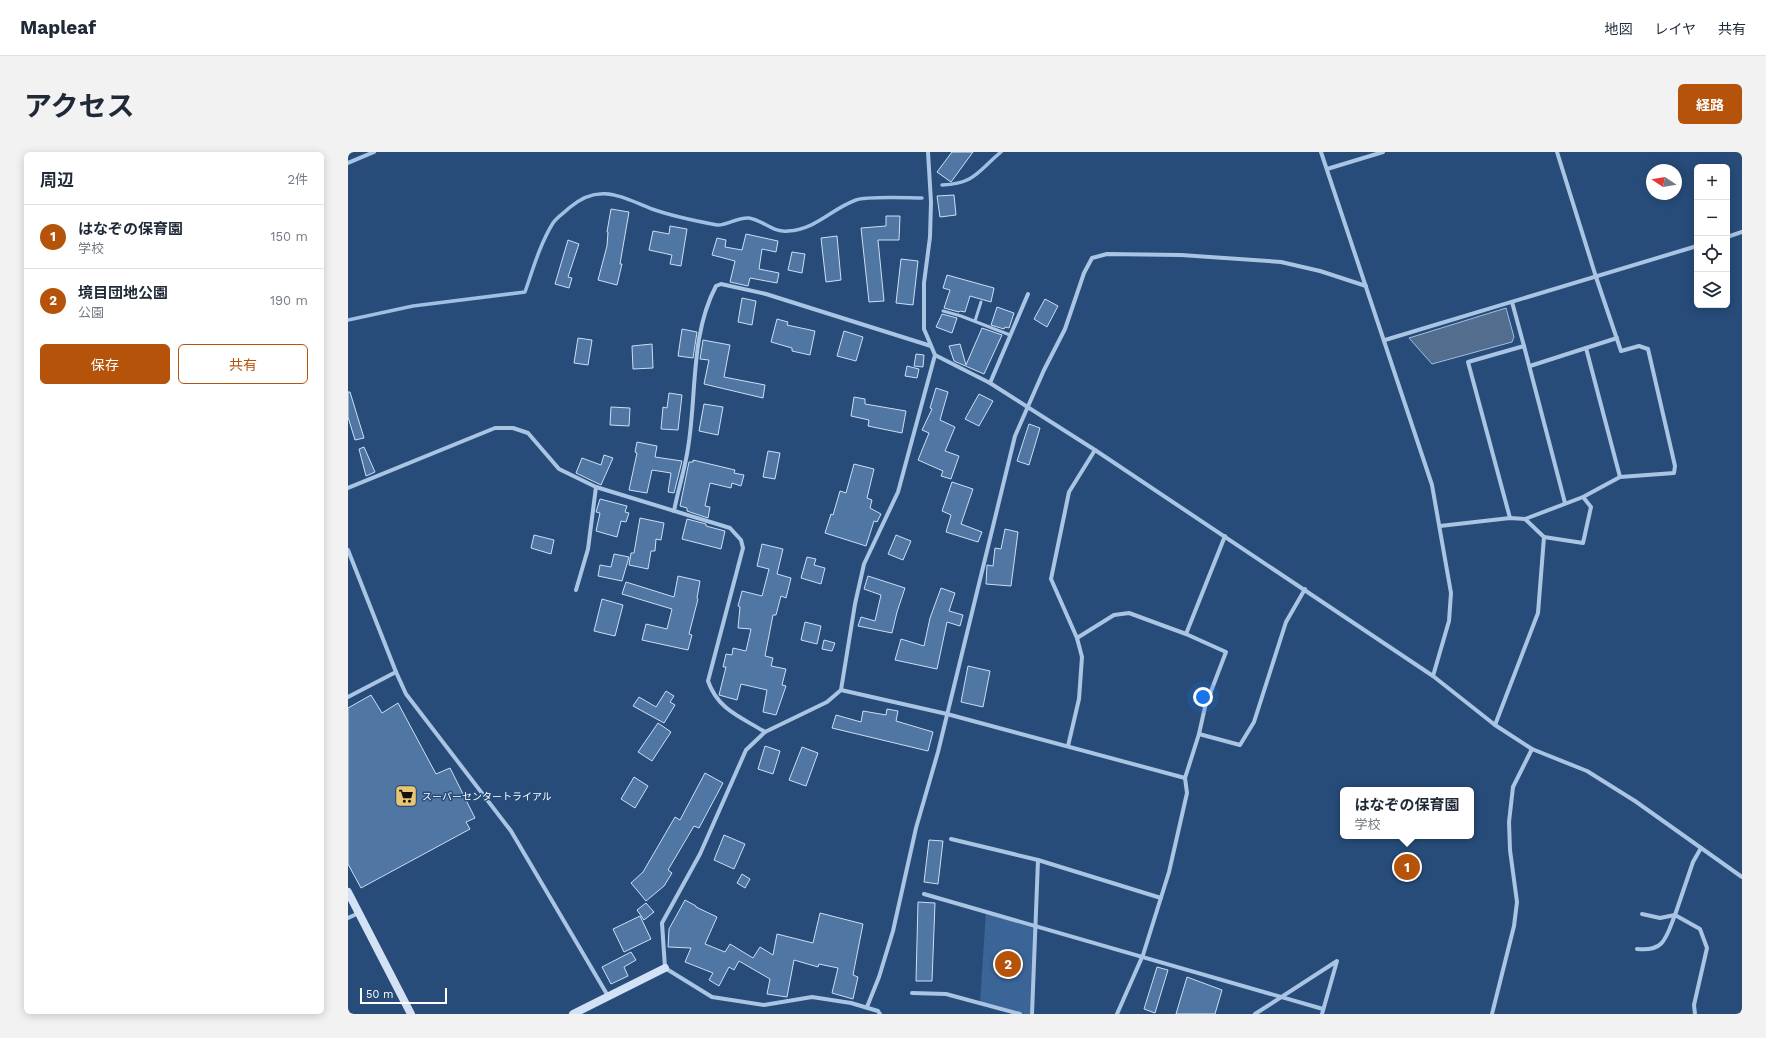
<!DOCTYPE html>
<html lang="ja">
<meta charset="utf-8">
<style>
body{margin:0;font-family:"Work Sans","Noto Sans JP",sans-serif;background:#f2f2f3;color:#1f2937}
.controls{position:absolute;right:12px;top:12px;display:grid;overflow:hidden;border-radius:6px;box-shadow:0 2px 10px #0003}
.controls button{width:36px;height:36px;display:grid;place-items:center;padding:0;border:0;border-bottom:1px solid #e0e1e3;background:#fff;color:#1f2937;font:20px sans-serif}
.compass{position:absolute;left:1298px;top:12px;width:36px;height:36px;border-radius:50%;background:#fff;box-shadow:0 2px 10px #0003;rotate:282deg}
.scale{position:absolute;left:12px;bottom:10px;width:87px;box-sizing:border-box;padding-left:4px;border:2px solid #fff;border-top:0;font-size:11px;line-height:14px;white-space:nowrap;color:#fff;-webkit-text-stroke:3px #274c79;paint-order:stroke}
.you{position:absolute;left:855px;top:545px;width:14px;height:14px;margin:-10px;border:3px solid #fff;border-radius:50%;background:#1a73e8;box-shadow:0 0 0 6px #1a73e833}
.badge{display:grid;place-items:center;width:26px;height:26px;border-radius:50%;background:#b45309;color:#fff;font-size:13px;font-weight:700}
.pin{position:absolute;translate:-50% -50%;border:2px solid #fff;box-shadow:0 1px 4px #0006}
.popup{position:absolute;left:992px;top:635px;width:134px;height:52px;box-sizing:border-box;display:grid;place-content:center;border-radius:6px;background:#fff;filter:drop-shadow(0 1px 3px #0005);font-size:13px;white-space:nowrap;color:#747a83}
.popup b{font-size:15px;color:#1f2937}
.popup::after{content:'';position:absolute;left:50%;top:100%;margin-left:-8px;border:8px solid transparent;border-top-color:#fff}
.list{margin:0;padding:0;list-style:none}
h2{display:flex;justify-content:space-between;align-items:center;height:52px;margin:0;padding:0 16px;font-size:17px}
h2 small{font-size:13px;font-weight:400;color:#747a83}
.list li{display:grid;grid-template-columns:26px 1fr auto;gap:12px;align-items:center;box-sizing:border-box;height:64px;padding:0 16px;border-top:1px solid #e0e1e3}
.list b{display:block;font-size:15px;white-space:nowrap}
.list p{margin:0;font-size:13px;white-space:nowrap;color:#747a83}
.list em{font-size:13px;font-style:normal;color:#747a83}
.actions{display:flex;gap:8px;padding:12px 16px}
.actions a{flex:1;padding:9px 0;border:1px solid #b45309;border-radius:6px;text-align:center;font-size:14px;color:#b45309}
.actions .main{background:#b45309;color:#fff}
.icon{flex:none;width:22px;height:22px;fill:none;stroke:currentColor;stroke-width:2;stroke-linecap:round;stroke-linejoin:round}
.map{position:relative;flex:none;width:1394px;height:862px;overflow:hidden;border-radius:6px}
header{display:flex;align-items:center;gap:24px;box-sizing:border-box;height:56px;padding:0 20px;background:#fff;border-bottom:1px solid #e0e1e3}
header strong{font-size:19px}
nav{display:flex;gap:22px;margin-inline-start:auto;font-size:14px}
.intro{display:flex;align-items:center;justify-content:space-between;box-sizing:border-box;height:96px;padding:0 24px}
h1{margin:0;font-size:28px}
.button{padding:10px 18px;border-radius:6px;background:#b45309;color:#fff;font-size:14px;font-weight:700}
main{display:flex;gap:24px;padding:0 24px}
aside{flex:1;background:#fff;border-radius:6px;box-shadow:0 2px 10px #0003}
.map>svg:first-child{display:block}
.green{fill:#3b6597}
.water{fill:#526d8e;stroke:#9fbfe3}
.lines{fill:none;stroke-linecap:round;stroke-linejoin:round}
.stream{stroke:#9fbfe3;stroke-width:3.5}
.building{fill:#5076a3;stroke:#cddef3}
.lane{stroke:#aac5e3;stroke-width:3}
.street{stroke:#aac5e3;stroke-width:4}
.secondary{stroke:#d3e1f4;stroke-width:8}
.labels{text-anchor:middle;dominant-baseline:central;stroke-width:3;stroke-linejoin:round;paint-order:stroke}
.poi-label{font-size:10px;fill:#fff;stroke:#274c79;text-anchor:start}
</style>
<header>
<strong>Mapleaf</strong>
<nav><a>地図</a><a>レイヤ</a><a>共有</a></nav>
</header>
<div class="intro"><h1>アクセス</h1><a class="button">経路</a></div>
<main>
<aside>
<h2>周辺<small>2件</small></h2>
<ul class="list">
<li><span class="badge">1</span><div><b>はなぞの保育園</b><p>学校</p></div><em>150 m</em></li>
<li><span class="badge">2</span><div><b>境目団地公園</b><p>公園</p></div><em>190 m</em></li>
</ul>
<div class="actions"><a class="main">保存</a><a>共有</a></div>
</aside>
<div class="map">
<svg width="1394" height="862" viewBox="0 0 1394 862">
<rect width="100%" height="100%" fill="#274c79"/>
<path class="green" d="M638 759 689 774 684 862H672L632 851Z"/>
<path class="water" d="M1158 156 1166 185 1164 190 1084 212 1061 186Z"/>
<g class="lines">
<g class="stream">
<path d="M594 33C627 32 630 19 653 0"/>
<path d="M0 168 65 154 177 140C185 117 192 92 205 71 209 65 216 61 221 56 251 30 273 45 304 57 324 64 348 69 369 73 378 74 389 65 401 66 415 68 425 81 440 79 469 77 483 57 508 48 519 44 560 46 574 46"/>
</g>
</g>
<g class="building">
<path d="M604 0H625L603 30 589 20Z"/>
<path d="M606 43 608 63 592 65 589 44Z"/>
<path d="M263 57 281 60 272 112H274L269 133 250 128 259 94 260 80H259Z"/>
<path d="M538 64H552L551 88H530L536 149 521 150 513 76 538 74Z"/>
<path d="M322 74 339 77 333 114 322 112 324 103 301 98 305 79 321 82Z"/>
<path d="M398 82 430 89 428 100 414 97 411 117 431 121 429 131 402 126 400 134 382 130 387 109 364 103 369 86 378 88 377 95 394 98Z"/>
<path d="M489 84 493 128 478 130 473 86Z"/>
<path d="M220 88 231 92 220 125 224 126 221 136 207 132Z"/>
<path d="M444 100 457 102 454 121 440 118Z"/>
<path d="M553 107 570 109 565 153 548 151Z"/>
<path d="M599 123 646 136 643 150 622 144 617 160 612 159 611 160 596 156 602 138 595 136Z"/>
<path d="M394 146 408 149 404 173 390 170Z"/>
<path d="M697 147 710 154 699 175 686 167Z"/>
<path d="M649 155 666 161 661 176 657 175 656 177 643 173Z"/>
<path d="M594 162 609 166 604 181 588 175Z"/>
<path d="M429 167 440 170 439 173 467 179 462 203 444 199V196L423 190Z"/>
<path d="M634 176 654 183 636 222 606 209 601 194 612 192 618 213Z"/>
<path d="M334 177 349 180 345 206 330 204Z"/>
<path d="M496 179 515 185 508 209 489 204Z"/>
<path d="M230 186 244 188 240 213 226 211Z"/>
<path d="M355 188 382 193 376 225 417 233 415 246 356 232 361 208 352 207Z"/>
<path d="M304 192 305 216 285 217 284 194Z"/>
<path d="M568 202 576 203 575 215 566 214Z"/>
<path d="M559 214 571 217 569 226 557 224Z"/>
<path d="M588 236 600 240 592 268 607 275 597 299 611 304 603 327 593 324 595 319 570 308 581 281 574 278 584 257 582 256Z"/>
<path d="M0 240H2L16 286 7 288 0 265Z"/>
<path d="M321 241 334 243 330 278 313 277 315 255 319 256Z"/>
<path d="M631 242 645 249 631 274 617 267Z"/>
<path d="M506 245 517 247V252L558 259 554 281 520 274 521 268 503 264Z"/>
<path d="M356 252 375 255 370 283 351 279Z"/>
<path d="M263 255 282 256 281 274 262 273Z"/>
<path d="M681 272 692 276 681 313 669 309Z"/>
<path d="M289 290 309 294 307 305 334 309 326 341 320 340 323 321 304 318 299 341 281 338 289 301 287 300Z"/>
<path d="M16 295 27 320 18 324 11 297Z"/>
<path d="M420 299 432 301 427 327 415 325Z"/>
<path d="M256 303 265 306 253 333 228 321 234 306 253 313Z"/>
<path d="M345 308 387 318 386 321 396 323 393 334 384 331 383 336 362 331 357 354 362 355 360 366 339 359V356L332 354 341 310H345Z"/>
<path d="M506 312 526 317 519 346 524 348 522 356 533 362 529 370 526 369 518 394 477 381 483 362 485 363 492 339 498 341Z"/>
<path d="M604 330 625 337 613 372 634 380 630 390 598 380 603 363 594 359Z"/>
<path d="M252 347 279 354 277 360 281 361 278 370 273 369 269 385 248 379 252 361 248 360Z"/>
<path d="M292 366 316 371 313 388 308 387 307 399H303L300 417 281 413 283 401H286Z"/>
<path d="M339 367 358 372V374L377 379 373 397 334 387Z"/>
<path d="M657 377 670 380 663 434 638 432 639 413 645 414 647 396 653 397Z"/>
<path d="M186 383 206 388 203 402 183 396Z"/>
<path d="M548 383 563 389 555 408 540 402Z"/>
<path d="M414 392 435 397 429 422 443 426 438 446 433 444 428 463H425L417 504 425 506 423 514 438 517 434 533 438 534 428 563 415 560 419 538 393 532 389 548 371 543 378 515H375L378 502 384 503 385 496 398 499 403 477 390 476 392 455 390 454 394 439 414 444 421 417 409 414Z"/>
<path d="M266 402 281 405 274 429 250 424 252 413 263 415Z"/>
<path d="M459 405 468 407 466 413 477 416 473 432 453 426Z"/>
<path d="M330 424 352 429 349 446 350 447 341 482 344 483 340 498 294 488 298 472 319 477 324 457 274 442 278 430 326 445Z"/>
<path d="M520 424 557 436 549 460 544 481 510 474 513 465 527 469 533 443 516 437Z"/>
<path d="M593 436 607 441 601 459 615 463 612 474 599 470 589 517 547 508 553 487 576 494 582 466Z"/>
<path d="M254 447 275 453 267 484 246 479Z"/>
<path d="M457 470 473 474 469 492 453 488Z"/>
<path d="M476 488 487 491 484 499 474 497Z"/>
<path d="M620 514 642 519 635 555 613 550Z"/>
<path d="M318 539 326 544 322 550 327 553 316 571 285 554 291 545 308 555Z"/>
<path d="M23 543 34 561 50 551 88 622 102 616 127 666 118 670 122 677 13 736 0 712V556Z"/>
<path d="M539 557 550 559 548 569 585 580 580 599 484 576 488 563 513 570 515 559 538 563Z"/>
<path d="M310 571 323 580 304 609 290 600Z"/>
<path d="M417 594 432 599 425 622 410 617Z"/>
<path d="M454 595 470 601 458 634 441 628Z"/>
<path d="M357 621 375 631 351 676 346 674 320 718 324 721 316 734 298 749 283 731 295 720 327 665 332 668Z"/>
<path d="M286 625 300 634 287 656 273 647Z"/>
<path d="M376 683 397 692 386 717 366 708Z"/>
<path d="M581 688 595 689 590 732 576 730Z"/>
<path d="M394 722 402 727 397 736 389 731Z"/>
<path d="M337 748 348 754V755L369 765 357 792 377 800 382 792 405 806 412 795 425 803 429 782 465 791 472 761 515 772 505 823 510 825 505 847 484 841 490 816 471 812 470 815 446 808 439 845 419 842 422 827 391 809 386 818 381 815 371 834 361 828 365 821 337 810 343 796 320 795 321 777Z"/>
<path d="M570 750 587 751 584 829H568Z"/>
<path d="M298 751 306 760 296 768 289 758Z"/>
<path d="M292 764 303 787 276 800 265 777Z"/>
<path d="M283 800 288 808 276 815 280 824 263 832 254 815Z"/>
<path d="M809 815 820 818 807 861 796 857Z"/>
<path d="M839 825 874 838 867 862H828Z"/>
</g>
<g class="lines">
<g class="lane">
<path d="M595 159 613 164 662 183"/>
<path d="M627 169 633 150"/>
</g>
<g class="street">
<path d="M973 0 1084 333 1103 441 1101 469 1085 524"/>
<path d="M0 11 26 0"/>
<path d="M979 17 1035 0"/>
<path d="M1379 85 1394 80"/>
<path d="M1164 150 1176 194"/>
<path d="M1037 188 1349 94"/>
<path d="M1238 196 1272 325"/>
<path d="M587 203 642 231 747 298 1085 524 1147 573 1184 597 1239 619 1287 649 1394 725"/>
<path d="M1182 214 1269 186"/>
<path d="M642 231 680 142"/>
<path d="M0 336 147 276H165L180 281 211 317 248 335 382 376 393 388 395 396 360 529C370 558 393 565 417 580"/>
<path d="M326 359C330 338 337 317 340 296 349 243 342 183 368 134L373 132 418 142 583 194"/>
<path d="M1162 366 1120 210 1176 194 1217 351"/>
<path d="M1177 367 1196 385 1235 391 1243 355 1235 345"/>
<path d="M1092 374 1162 366 1177 367 1235 345 1272 325 1326 321 1327 314 1300 197 1291 194 1273 199 1248 125 1209 0"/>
<path d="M0 398 48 520 58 542 163 679 260 844"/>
<path d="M228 438 240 397 248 335"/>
<path d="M838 482 877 384"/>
<path d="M729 486 766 463 781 461 838 482 878 500 857 555 851 582"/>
<path d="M493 538 599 562 837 626"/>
<path d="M0 545 48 520"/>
<path d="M1147 573 1190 461 1196 385"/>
<path d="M720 594 731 547 734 505 729 486 703 427 721 340 747 298"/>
<path d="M603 687 690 708 684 862"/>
<path d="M690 708 813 746"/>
<path d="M576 742 975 857"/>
<path d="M0 766 11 761"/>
<path d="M1289 797C1317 800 1318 785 1327 763L1312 766 1294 762"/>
<path d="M564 841 598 842 672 862"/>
<path d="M519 855 531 825 545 779 568 676 590 600 667 284 696 218 717 177 736 121 744 106 759 102 833 103 933 110 972 119 1018 134"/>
<path d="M532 862 530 859 503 851 464 845 416 853 364 845 317 816 314 771 352 702 398 598 417 580 479 550 493 538 507 452 516 412 550 340 587 203 576 177V131L582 85 583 50 580 0"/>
<path d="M769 862 795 803 821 720 839 641 837 626 851 582 892 593 906 570 938 470 957 437"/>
<path d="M907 862 989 809 974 862"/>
<path d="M1144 862 1166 774 1169 750 1162 698 1161 670 1165 635 1184 597"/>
<path d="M1347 862 1346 853 1359 796 1352 777 1327 763 1345 710 1353 696"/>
</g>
<g class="secondary">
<path d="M0 740 63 862"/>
<path d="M225 862 317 816"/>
</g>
</g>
<defs>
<g id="supermarket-square" transform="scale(1.15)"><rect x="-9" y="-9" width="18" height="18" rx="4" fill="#ebc670" stroke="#274c79"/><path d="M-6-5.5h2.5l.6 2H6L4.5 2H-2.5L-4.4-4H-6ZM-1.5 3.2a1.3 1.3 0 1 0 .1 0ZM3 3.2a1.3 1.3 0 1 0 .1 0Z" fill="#111"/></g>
</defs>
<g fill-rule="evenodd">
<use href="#supermarket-square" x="58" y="644"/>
</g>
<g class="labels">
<g class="poi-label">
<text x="74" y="644">スーパーセンタートライアル</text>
</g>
</g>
</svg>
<div class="controls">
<button>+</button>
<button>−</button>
<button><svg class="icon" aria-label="locate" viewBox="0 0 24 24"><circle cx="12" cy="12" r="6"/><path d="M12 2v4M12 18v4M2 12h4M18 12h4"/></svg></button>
<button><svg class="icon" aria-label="layers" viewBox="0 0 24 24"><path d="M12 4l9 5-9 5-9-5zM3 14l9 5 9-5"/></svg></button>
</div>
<svg class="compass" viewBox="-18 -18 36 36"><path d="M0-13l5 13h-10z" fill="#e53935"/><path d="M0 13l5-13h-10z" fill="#747a83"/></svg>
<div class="scale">50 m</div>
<div class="you"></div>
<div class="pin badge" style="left:1059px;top:715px">1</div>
<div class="popup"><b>はなぞの保育園</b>学校</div>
<div class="pin badge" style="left:660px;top:812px">2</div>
</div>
</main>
